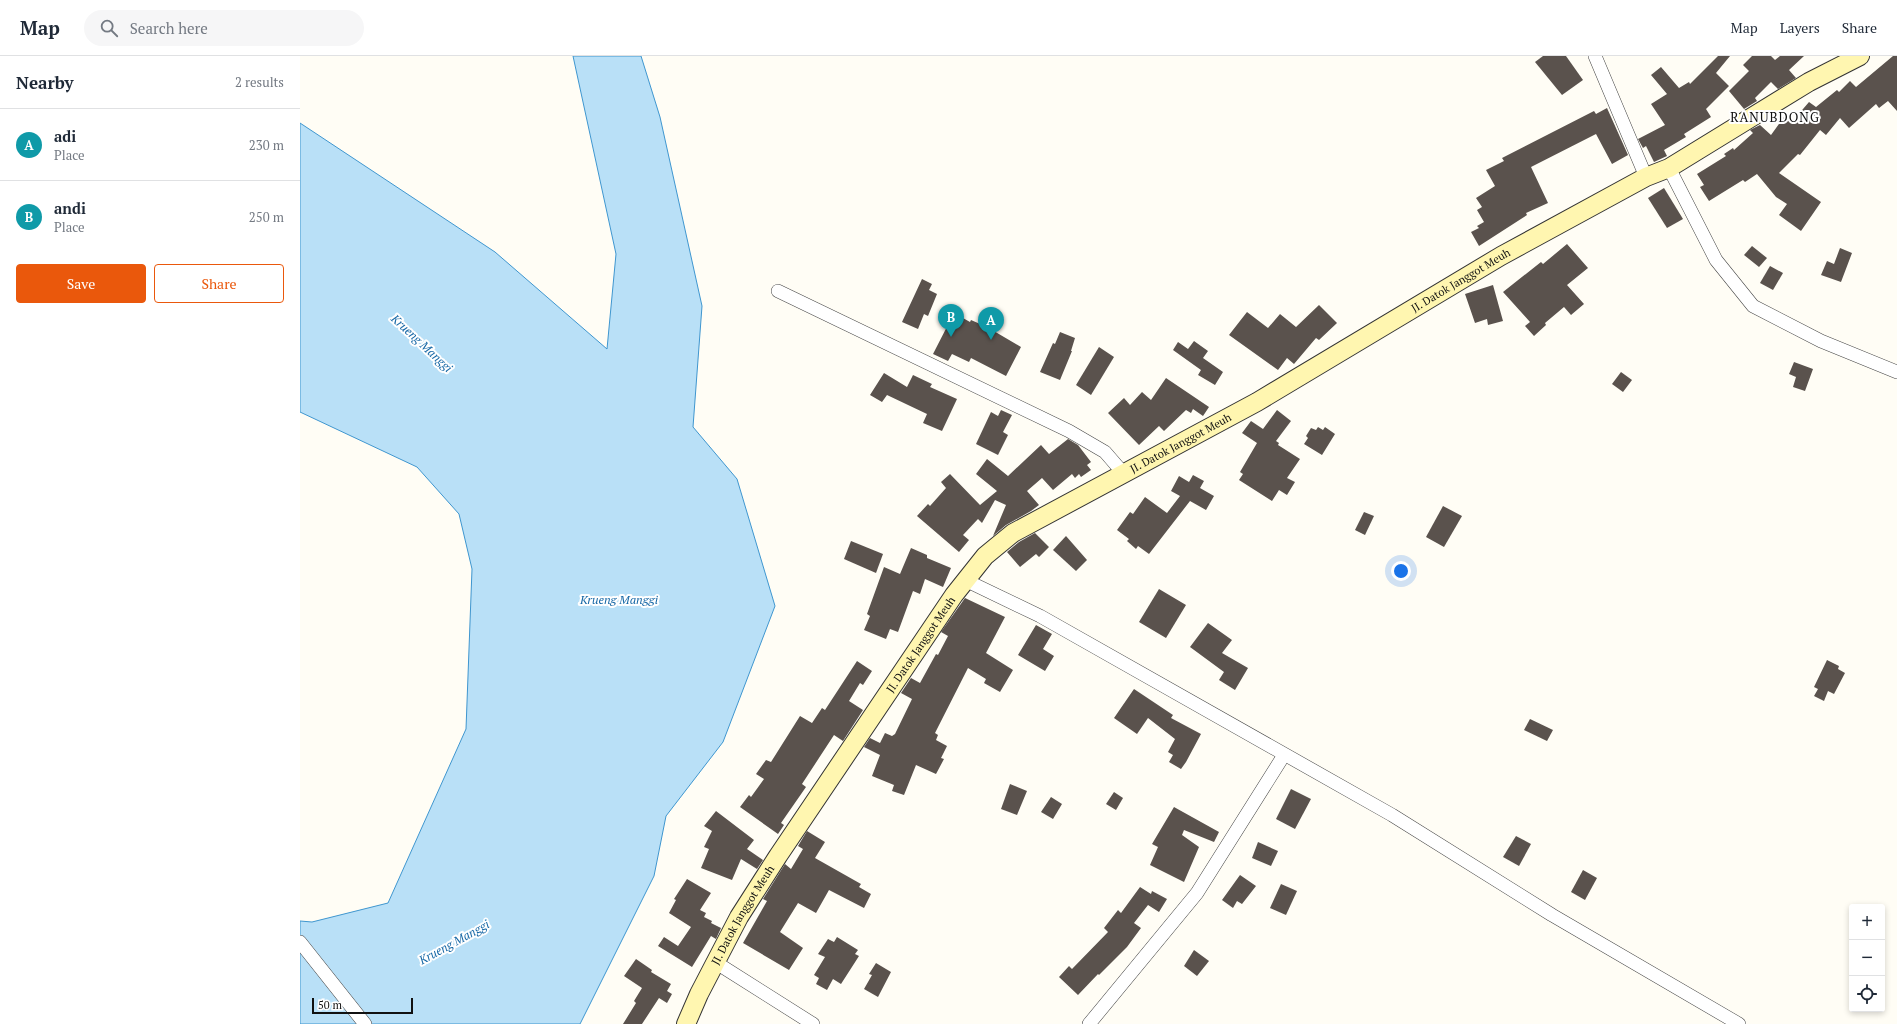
<!DOCTYPE html>
<meta charset="utf-8">
<style>
body{margin:0;font-family:"PT Serif",serif;background:#f6f6f7;color:#1f2937}
.controls{position:absolute;right:12px;bottom:12px;display:grid;overflow:hidden;border-radius:4px;box-shadow:0 2px 6px #0003}
.controls button{width:36px;height:36px;display:grid;place-items:center;padding:0;border:0;border-bottom:1px solid #e0e1e3;background:#fff;color:#1f2937;font:20px sans-serif}
.scale{position:absolute;left:12px;bottom:10px;width:101px;box-sizing:border-box;padding-left:4px;border:2px solid #111;border-top:0;font-size:11px;line-height:14px;white-space:nowrap;color:#111;-webkit-text-stroke:3px #fff;paint-order:stroke}
.you{position:absolute;left:1101px;top:515px;width:14px;height:14px;margin:-10px;border:3px solid #fff;border-radius:50%;background:#1a73e8;box-shadow:0 0 0 6px #1a73e833}
.badge{display:grid;place-items:center;width:26px;height:26px;border-radius:50%;background:#ea580c;color:#fff;font-size:13px;font-weight:700}
.pin{position:absolute;translate:-50% -33px;filter:drop-shadow(0 1px 2px #0008)}
.pin::after{content:'';position:absolute;top:21px;width:14px;height:12px;background:inherit;clip-path:polygon(0 0,100% 0,50% 100%)}
.list{margin:0;padding:0;list-style:none}
h2{display:flex;justify-content:space-between;align-items:center;height:52px;margin:0;padding:0 16px;font-size:17px}
h2 small{font-size:13px;font-weight:400;color:#747a83}
.list li{display:grid;grid-template-columns:26px 1fr auto;gap:12px;align-items:center;box-sizing:border-box;height:72px;padding:0 16px;border-top:1px solid #e0e1e3}
.list b{display:block;font-size:15px;white-space:nowrap}
.list p{margin:0;font-size:13px;white-space:nowrap;color:#747a83}
.list em{font-size:13px;font-style:normal;color:#747a83}
.actions{display:flex;gap:8px;padding:12px 16px}
.actions a{flex:1;padding:9px 0;border:1px solid #ea580c;border-radius:4px;text-align:center;font-size:14px;color:#ea580c}
.actions .main{background:#ea580c;color:#fff}
.icon{flex:none;width:22px;height:22px;fill:none;stroke:currentColor;stroke-width:2;stroke-linecap:round;stroke-linejoin:round}
.map{position:relative;flex:none;width:1597px;height:968px;overflow:hidden}
header{display:flex;align-items:center;gap:24px;box-sizing:border-box;height:56px;padding:0 20px;background:#fff;border-bottom:1px solid #e0e1e3}
header strong{font-size:19px}
nav{display:flex;gap:22px;margin-inline-start:auto;font-size:14px}
.search{width:280px;height:36px;background:#f6f6f7;display:flex;align-items:center;gap:10px;box-sizing:border-box;padding:0 14px;border-radius:22px;color:#747a83;font-size:15px}
main{display:flex}
aside{flex:1;background:#fff}
.map>svg:first-child{display:block}
.water{fill:#b9e0f7;stroke:#3f96cf}
.building{fill:#5a524d}
.lines{fill:none;stroke-linecap:round;stroke-linejoin:round}
.street-casing{stroke:#444;stroke-width:14}
.secondary-casing{stroke:#333;stroke-width:20}
.street{stroke:#fff;stroke-width:13}
.secondary{stroke:#fff6b0;stroke-width:18}
.labels{text-anchor:middle;dominant-baseline:central;stroke-width:4;stroke-linejoin:round;paint-order:stroke}
.street-label{font-size:11px;fill:#111;stroke:#fff}
.water-label{font-size:12px;font-style:italic;fill:#1768a6;stroke:#fff}
.quarter-label{font-size:13px;letter-spacing:1px;fill:#111;stroke:#fff}
</style>
<header>
<strong>Map</strong>
<div class="search"><svg class="icon" aria-label="search" viewBox="0 0 24 24"><circle cx="10" cy="10" r="6"/><path d="M15 15l6 6"/></svg>Search here</div>
<nav><a>Map</a><a>Layers</a><a>Share</a></nav>
</header>
<main>
<aside>
<h2>Nearby<small>2 results</small></h2>
<ul class="list">
<li><span class="badge" style="background:#0f9aa8">A</span><div><b>adi</b><p>Place</p></div><em>230 m</em></li>
<li><span class="badge" style="background:#0f9aa8">B</span><div><b>andi</b><p>Place</p></div><em>250 m</em></li>
</ul>
<div class="actions"><a class="main">Save</a><a>Share</a></div>
</aside>
<div class="map">
<svg width="1597" height="968" viewBox="0 0 1597 968">
<rect width="100%" height="100%" fill="#fffdf5"/>
<path class="water" d="M273 0H341L360 61 402 250 393 371 437 423 475 550 423 686 366 760 354 820 280 968H0V865L12 866 88 847 166 673 172 513 159 458 117 411 0 356V67L195 196 307 293 316 198Z"/>
<g class="building">
<path d="M1243 0H1266L1283 24 1262 39 1235 6Z"/>
<path d="M1418 0H1430L1416 17 1429 30 1406 53 1411 61 1384 78 1386 81 1364 94 1367 100 1354 106 1346 90 1343 92 1338 83 1365 69 1351 48 1367 38 1351 19 1361 11 1379 32 1389 26 1390 28Z"/>
<path d="M1452 0H1471L1475 4 1480 0H1504L1489 14 1496 22 1478 33 1471 26 1455 42 1457 45 1444 53 1429 35 1449 15 1443 9Z"/>
<path d="M1593 0H1597V55L1588 45 1579 52 1576 48 1549 72 1540 62 1526 79 1520 74 1500 99 1498 98 1479 117 1521 146 1501 175 1479 159 1487 148 1476 141 1457 118 1445 126 1443 124 1409 145 1400 131 1404 129 1397 118 1426 100 1424 98 1433 92 1434 94 1453 77 1450 74 1460 69 1471 79 1484 61 1491 67 1509 46 1516 51 1537 34 1539 36 1550 25 1556 31Z"/>
<path d="M1307 52 1328 99 1312 108 1296 78 1231 111 1248 147 1226 157 1227 159 1179 190 1171 176 1179 172 1177 170 1184 166 1177 154 1182 151 1176 142 1195 130 1186 114 1204 105 1202 102 1294 55 1296 58Z"/>
<path d="M1364 132 1383 163 1367 172 1348 142Z"/>
<path d="M1267 188 1288 212 1267 229 1284 248 1271 259 1264 251 1245 267 1246 269 1234 280 1225 270 1230 266 1203 236 1241 206 1243 208Z"/>
<path d="M1452 190 1467 202 1459 211 1444 199Z"/>
<path d="M1540 192 1552 197 1541 226 1521 219 1527 205 1534 208Z"/>
<path d="M1470 210 1483 217 1473 234 1460 227Z"/>
<path d="M622 223 632 228 629 234 637 238 628 260 624 258 618 273 602 266Z"/>
<path d="M1193 229 1203 265 1188 269 1187 263 1175 267 1165 238Z"/>
<path d="M1019 249 1037 267 1019 284 1016 282 994 308 987 302 978 314 929 279 947 256 968 272 980 258 996 271Z"/>
<path d="M654 257 670 266 671 264 687 271 721 291 706 320 671 302 669 306 652 298 648 305 633 298Z"/>
<path d="M760 276 775 282 771 295H772L760 324 740 316 753 287 755 288Z"/>
<path d="M894 285 908 295 903 302 923 316 915 329 898 319 901 314 873 294 878 286 888 293Z"/>
<path d="M799 291 814 301 791 339 776 329Z"/>
<path d="M1494 306 1513 313 1505 335 1493 331 1496 321 1489 318Z"/>
<path d="M1321 316 1332 324 1323 336 1312 328Z"/>
<path d="M584 317 607 331 613 319 632 328 630 331 657 343 642 375 623 367 627 358 587 339 582 346 570 339Z"/>
<path d="M866 322 909 351 903 360 893 353 891 357 886 354 864 375 859 370 839 389 808 357 824 342 830 349 842 336 851 344Z"/>
<path d="M701 354 712 359 703 376 708 379 698 399 676 388 691 356 698 360Z"/>
<path d="M977 354 991 365 976 385 979 387 978 389 1000 403 987 422 995 426 987 439 979 434 972 445 939 424 943 418 940 416 957 387 942 377 951 365 963 373Z"/>
<path d="M1018 371 1023 374 1025 371 1035 378 1022 399 1004 388 1008 382 1006 380 1011 372 1016 374Z"/>
<path d="M768 383 778 389 791 406 787 409 791 414 781 421 779 418 775 422 772 418 753 434 742 422 727 435 739 449 731 455 706 469 693 480 706 449 695 444 682 467 678 463 663 479 669 484 659 496 617 460 628 448 630 450 646 432 641 426 650 418 680 449 697 435 676 418 687 403 708 420 741 389 749 398Z"/>
<path d="M893 419 904 425 900 432 914 440 906 454 890 445 849 498 838 490 836 493 827 485 829 483 817 474 830 456 833 458 845 441 867 457 880 440 871 435 879 420 889 426Z"/>
<path d="M1143 450 1162 460 1144 491 1126 481Z"/>
<path d="M1064 456 1074 460 1065 479 1055 474Z"/>
<path d="M735 477 749 491 739 501 736 498 720 511 707 496 719 486Z"/>
<path d="M766 480 787 504 776 515 753 494Z"/>
<path d="M551 485 583 498 576 517 544 503Z"/>
<path d="M611 492 627 499V502L651 512 643 531 625 523 620 538 613 535 598 576 590 573 586 583 564 574 570 560 567 558 584 511 600 518Z"/>
<path d="M859 533 886 549 866 582 839 566Z"/>
<path d="M665 542 705 561 686 597 713 614 700 636 684 627 686 623 668 612 635 677 638 679 636 684 647 690 641 702 644 703 636 718 616 709 604 739 592 735 594 729 572 720 580 699 564 691 570 682 580 687 585 677 592 680 595 678 612 643 601 637 611 622 620 627 636 598 638 599 648 580 641 576Z"/>
<path d="M908 567 932 584 922 597 948 612 935 634 919 624 924 616 890 591Z"/>
<path d="M736 569 752 578 743 593 754 600 745 615 718 599Z"/>
<path d="M1527 604 1539 610 1538 613 1545 617 1534 638 1528 635 1524 645 1514 640 1518 633 1514 631Z"/>
<path d="M557 605 572 615 563 629 560 627 549 645 563 654 543 685 534 679 502 728 506 731 481 767 484 769 478 778 440 751 449 739 451 741 464 723 456 718 466 704 471 706 500 660 512 667 522 652 525 654Z"/>
<path d="M834 633 873 659 871 662 901 678 886 706 881 713 869 706 873 699 868 696 875 683 848 662 837 678 814 662Z"/>
<path d="M1230 663 1253 674 1247 685 1224 674Z"/>
<path d="M710 728 727 735 717 759 701 753Z"/>
<path d="M991 733 1011 743 995 773 976 763Z"/>
<path d="M814 736 823 742 816 754 806 748Z"/>
<path d="M751 741 762 748 753 763 741 756Z"/>
<path d="M874 751 919 776 914 786 884 774 882 779 899 791 884 826 850 809 858 791 852 788Z"/>
<path d="M416 755 454 784 447 793 463 804 457 813 441 803 432 824 401 812 409 793 404 791 412 775 404 770Z"/>
<path d="M507 775 525 786 515 802 561 828 559 831 571 838 564 852 529 834 516 857 498 847 480 876 503 892 489 914 443 887 467 845 463 843 485 808 491 813 503 793 498 790Z"/>
<path d="M1216 780 1231 788 1219 810 1203 801Z"/>
<path d="M958 786 978 795 971 810 952 802Z"/>
<path d="M1283 814 1297 822 1285 844 1271 836Z"/>
<path d="M940 819 956 830 942 848 937 845 933 852 922 844Z"/>
<path d="M387 823 411 837 400 854 406 857 404 861 412 865 411 867 421 872 416 883 411 880 392 911 358 890 364 881 378 890 391 871 369 857 376 844 374 843Z"/>
<path d="M981 828 997 835 986 859 970 852Z"/>
<path d="M840 831 851 838 852 835 867 843 859 856 848 849 834 867 841 872 827 891 799 919 798 918 778 939 759 921 769 910 772 913 808 876 804 872 818 854 821 857Z"/>
<path d="M537 881 558 894 555 898 559 900 541 928 533 923 527 934 516 928 519 922 514 919 525 901 518 898 528 883 534 886Z"/>
<path d="M894 894 909 905 897 920 884 910Z"/>
<path d="M336 903 352 914 351 916 371 928 367 935 372 938 367 947 359 942 342 968H323L336 947 334 945 342 932 324 920Z"/>
<path d="M576 907 591 916 578 941 564 933 572 919 569 918Z"/>
</g>
<g class="lines">
<g class="street-casing">
<g id="street">
<path d="M1295 0 1346 121"/>
<path d="M1369 112 1416 204 1453 250 1521 285 1597 316"/>
<path d="M478 235 769 375 805 396 824 418"/>
<path d="M665 524 740 560 1092 759 1252 859 1439 968"/>
<path d="M0 886 65 968"/>
<path d="M415 906 513 968"/>
<path d="M789 968 897 837 984 699"/>
</g>
</g>
<g class="secondary-casing">
<g id="secondary">
<path id="s1" d="M386 968 399 938 439 861 478 800 654 539 685 500 713 477 957 346 1201 200 1346 121 1369 112 1509 26 1560 0"/>
</g>
</g>
<use href="#street" class="street"/>
<use href="#secondary" class="secondary"/>
</g>
<g class="labels">
<g class="street-label">
<text stroke="none"><textPath href="#s1" startOffset="1107">JI. Datok Janggot Meuh</textPath></text>
<text stroke="none"><textPath href="#s1" startOffset="783">JI. Datok Janggot Meuh</textPath></text>
<text stroke="none"><textPath href="#s1" startOffset="447">JI. Datok Janggot Meuh</textPath></text>
<text stroke="none"><textPath href="#s1" startOffset="123">JI. Datok Janggot Meuh</textPath></text>
</g>
<g class="water-label">
<text transform="translate(122 287) rotate(43)">Krueng Manggi</text>
<text x="319" y="543">Krueng Manggi</text>
<text transform="translate(154 886) rotate(-29)">Krueng Manggi</text>
</g>
<g class="quarter-label">
<text x="1475" y="61">RANUBDONG</text>
</g>
</g>
</svg>
<div class="controls">
<button>+</button>
<button>−</button>
<button><svg class="icon" aria-label="locate" viewBox="0 0 24 24"><circle cx="12" cy="12" r="6"/><path d="M12 2v4M12 18v4M2 12h4M18 12h4"/></svg></button>
</div>
<div class="scale">50 m</div>
<div class="you"></div>
<div class="pin badge" style="left:691px;top:284px;background:#0f9aa8">A</div>
<div class="pin badge" style="left:651px;top:281px;background:#0f9aa8">B</div>
</div>
</main>
